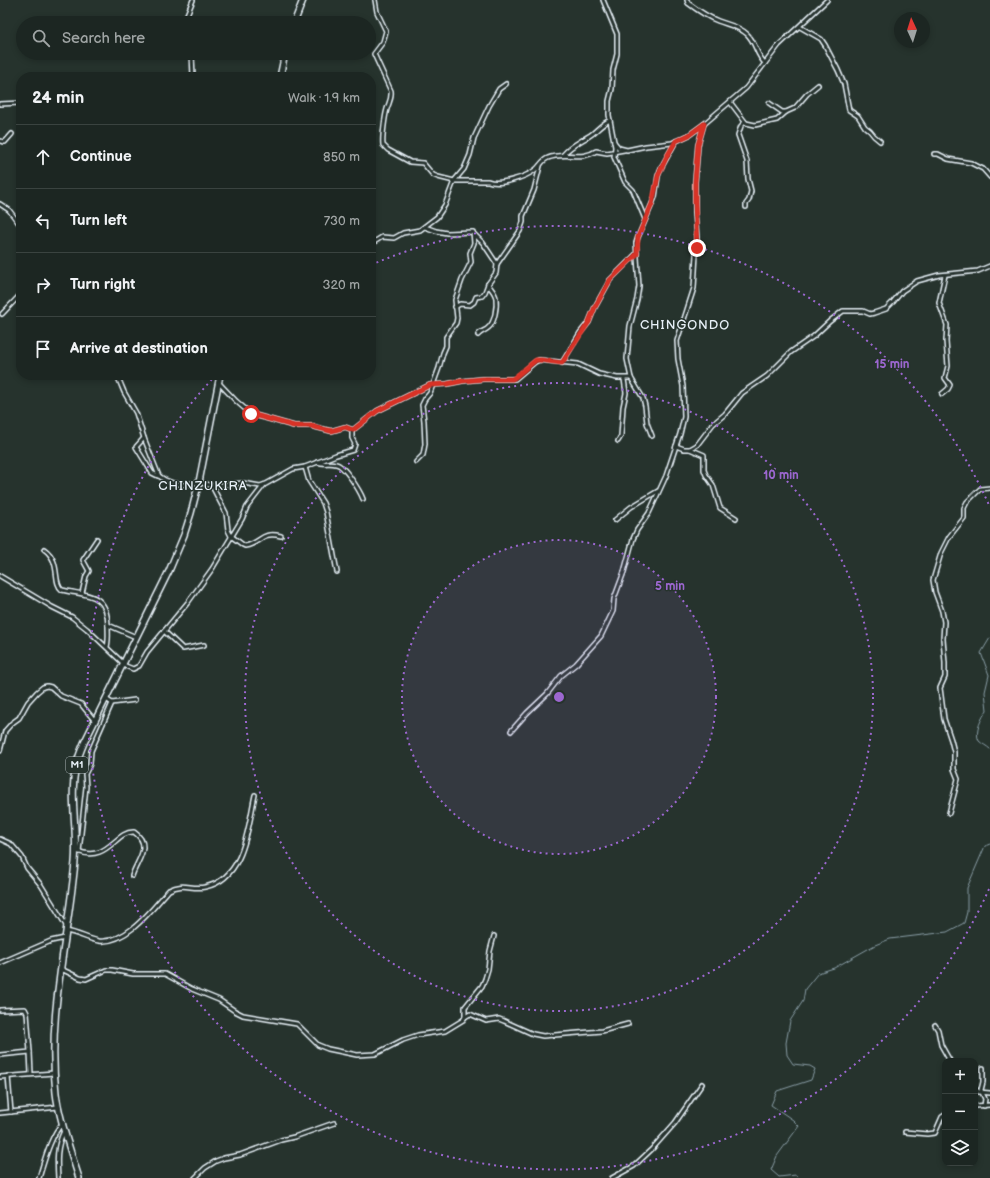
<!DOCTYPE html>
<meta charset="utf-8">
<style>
body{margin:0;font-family:"Balsamiq Sans",sans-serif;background:#29322f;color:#f1f3f6}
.controls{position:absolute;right:12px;bottom:12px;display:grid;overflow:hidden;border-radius:8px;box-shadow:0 2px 6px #0003}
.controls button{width:36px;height:36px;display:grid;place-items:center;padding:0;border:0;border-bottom:1px solid #3a4340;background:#1c2622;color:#f1f3f6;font:20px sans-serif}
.compass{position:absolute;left:894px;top:12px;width:36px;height:36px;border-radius:50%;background:#1c2622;box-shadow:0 2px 6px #0003;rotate:356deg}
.stop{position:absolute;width:12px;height:12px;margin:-9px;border:3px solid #d93025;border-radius:50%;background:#fff}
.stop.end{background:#d93025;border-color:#fff;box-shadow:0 1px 4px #0008}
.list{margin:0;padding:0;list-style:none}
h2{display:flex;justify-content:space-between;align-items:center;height:52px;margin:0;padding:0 16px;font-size:17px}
h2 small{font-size:13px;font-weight:400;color:#a0a5a5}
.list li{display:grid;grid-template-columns:26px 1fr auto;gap:12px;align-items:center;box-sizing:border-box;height:64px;padding:0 16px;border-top:1px solid #3a4340}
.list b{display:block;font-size:15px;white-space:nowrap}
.list em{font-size:13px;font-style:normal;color:#a0a5a5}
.icon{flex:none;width:22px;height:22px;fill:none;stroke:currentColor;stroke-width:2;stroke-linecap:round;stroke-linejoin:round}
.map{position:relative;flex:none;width:990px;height:1178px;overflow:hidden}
.search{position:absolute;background:#1c2622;box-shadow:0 2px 6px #0003;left:16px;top:16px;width:360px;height:44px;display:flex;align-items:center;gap:10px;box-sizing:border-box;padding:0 14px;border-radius:22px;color:#a0a5a5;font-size:15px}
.panel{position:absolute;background:#1c2622;box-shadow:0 2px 6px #0003;left:16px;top:72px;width:360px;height:308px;border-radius:16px}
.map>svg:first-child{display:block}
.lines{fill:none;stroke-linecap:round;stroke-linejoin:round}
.stream{stroke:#8a9ea7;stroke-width:1}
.street-casing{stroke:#e8f1f8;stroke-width:6}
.highway-casing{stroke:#e8f1f8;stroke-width:8}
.street{stroke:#26332d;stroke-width:3}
.highway{stroke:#26332d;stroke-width:5}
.route{stroke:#d93025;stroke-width:5}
.ring{fill:none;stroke:#9c67d0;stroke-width:2;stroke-dasharray:2 4}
.labels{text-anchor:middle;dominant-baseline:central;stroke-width:3;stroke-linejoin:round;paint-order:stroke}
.shield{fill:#26332d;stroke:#aeb8bb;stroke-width:1}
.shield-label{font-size:10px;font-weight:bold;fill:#e8f1f8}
.quarter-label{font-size:13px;letter-spacing:1px;fill:#e8f1f8;stroke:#26332d}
.centre{fill:#9c67d0;stroke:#26332d;stroke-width:2}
.ring-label{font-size:12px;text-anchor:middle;font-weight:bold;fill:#9c67d0;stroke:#26332d;stroke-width:3;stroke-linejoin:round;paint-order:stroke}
</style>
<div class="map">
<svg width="990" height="1178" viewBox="0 0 990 1178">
<rect width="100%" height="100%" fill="#26332d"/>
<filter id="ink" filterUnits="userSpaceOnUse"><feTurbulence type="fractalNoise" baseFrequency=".025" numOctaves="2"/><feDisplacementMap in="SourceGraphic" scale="8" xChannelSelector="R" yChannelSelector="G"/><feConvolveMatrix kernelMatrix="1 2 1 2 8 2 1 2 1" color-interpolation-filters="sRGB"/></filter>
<g filter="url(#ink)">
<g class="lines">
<g class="stream">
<path d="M990 638 981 653 989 675 985 692 987 710C982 717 974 732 979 741 982 744 987 746 990 749"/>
<path d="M798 1178 796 1175 779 1177 771 1170 777 1156 799 1126 793 1120 771 1105 777 1091 811 1080 815 1069 810 1066 793 1064 787 1055 786 1043 790 1021 803 1001 805 989 818 973 834 968 875 945 890 939 947 932 964 923 967 912V888L985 846 990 844"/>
</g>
<g class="street-casing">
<g id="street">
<path d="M375 0 377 12 386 31 383 42 374 54 391 91C392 99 389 102 387 109 385 116 382 137 383 145L388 150 410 162 423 163 433 175 438 177 454 181H488C499 186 526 177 535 170 540 167 542 160 548 158 564 151 582 161 596 151L607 153 624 150"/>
<path d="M603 0 617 34V54L613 70 612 89 609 101V115L615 147 614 157 625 182 633 190 645 219"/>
<path d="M687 0 688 3C696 9 710 18 718 21 728 25 739 26 747 34 756 42 756 55 765 63"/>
<path d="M187 23 186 17 193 0"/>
<path d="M800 27 821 39 825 45 838 70 844 84 849 110 858 116 865 127 870 131 874 136 880 141"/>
<path d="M192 53 193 77"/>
<path d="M730 102 746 123 755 125 777 120 786 112 795 108 807 94 818 85"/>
<path d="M769 103 782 112H786"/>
<path d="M0 104 21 103"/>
<path d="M745 122 741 126 738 135 747 161 748 179 751 191 749 200 746 204V207"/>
<path d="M0 141 5 142 12 134"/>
<path d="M614 142 619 148 627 150 646 146 672 143 689 135 704 124 746 88 779 45 827 0"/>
<path d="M934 154H938L948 159 971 163 983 169 990 177"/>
<path d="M563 155C571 145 582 141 592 134 598 129 602 124 610 120"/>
<path d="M0 204 9 210 21 226"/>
<path d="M425 227 436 231 447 233 472 232 483 243 497 264 496 273 488 284 485 292 482 296 476 297 474 302 470 305 460 304 455 307"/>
<path d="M371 244 382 237 394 238 403 233 420 230 437 217 445 205 454 181 464 169 470 155 474 138 489 106 499 89 506 84"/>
<path d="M497 264 520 231 523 222V216L534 190 540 166"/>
<path d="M2 314 21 294"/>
<path d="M478 335C481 331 485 331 488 328 495 323 497 306 496 298 495 292 490 288 488 284"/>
<path d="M562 363 580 333 589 322 595 307 610 280 637 253"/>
<path d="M117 375 124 392 136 413 144 438 159 476 165 480 173 483 184 485 199 482 212 486 243 483 260 486 266 484 293 469 305 467 336 455 353 450 355 444 352 438V432L353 430 377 411 430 385 447 384 462 381 483 379H515L535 362 539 360 578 364 599 374 617 378H631"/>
<path d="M219 383 236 401 251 414 294 426H311L331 431 345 427 353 430"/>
<path d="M942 394 948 389 950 385 945 378 948 366 946 341 947 325 939 303 945 275"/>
<path d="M652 436 647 423 645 406 643 398 631 378 627 359 630 326 637 299 639 286 636 243 638 237 655 197 658 176 661 168 676 141"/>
<path d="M144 438 136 447 152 473 158 476H159"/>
<path d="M618 441 621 436 623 407 626 393 624 379"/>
<path d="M676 446 684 449H690L697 445 713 424 725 414 742 393 767 376 791 352 814 336 830 321 843 311H863L870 314 874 313 886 309 893 302 902 291 917 281 939 275 978 271 990 266"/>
<path d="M690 449 704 455V470L706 475 713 485 720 508 736 518"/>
<path d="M317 462C325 465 329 462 336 464 344 465 360 491 363 499"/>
<path d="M416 462 423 455 425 444 424 421 422 405 425 399 430 393 439 368 443 353 446 346V337L456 323 457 318 455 300 462 280 471 262 470 253 474 243 473 232"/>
<path d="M305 467 309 481 323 503 326 512 337 572"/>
<path d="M212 486 226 513 228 530 231 536 243 545 245 546C262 543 260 531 281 536"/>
<path d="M615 520 631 507 658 491"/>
<path d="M44 549C62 562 52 582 62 590 87 596 107 592 108 625 108 633 109 639 107 647"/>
<path d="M0 576 52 607 72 617 87 629 123 663"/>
<path d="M82 593 86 576 89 571 83 560 97 539"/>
<path d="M108 625 136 637"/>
<path d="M164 631 183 649 204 645"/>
<path d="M123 665 133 669 139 666 147 652 189 601 212 569 242 519 247 507 264 485"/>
<path d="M106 699 112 703 135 700"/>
<path d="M511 731 527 713 547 694 561 676 576 664 601 636 613 611 614 599 624 572 633 539 637 530 649 513 666 476 680 434 684 417 683 386 678 359 677 341 694 288 697 238 695 212V182L698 145 704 124"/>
<path d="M0 751 5 731 12 723 19 718 28 702 37 692 43 687 47 686 51 687 61 696 81 704 95 721"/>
<path d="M949 813 958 779 954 769V752L951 740 944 719 940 688 945 677V663L943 639 944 622 942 611 935 592 933 580 941 553 949 537 964 518V508L967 502 980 489 990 488"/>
<path d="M0 839 11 844 22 857 27 868 41 885 67 927"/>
<path d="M77 851C108 863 115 831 134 832 153 845 137 860 132 876"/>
<path d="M79 852 86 787 85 774 90 764 91 751 112 703"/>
<path d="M66 931C78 933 88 939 99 941 127 944 152 909 169 890 184 882 191 890 205 887 245 879 248 826 255 795"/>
<path d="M0 963 51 941 65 938"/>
<path d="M61 969 80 978 86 979 106 970H112L133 974H165L192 989 219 1000 235 1011 243 1015 297 1024 318 1045 328 1049 357 1055 375 1054 403 1040 418 1035 445 1031 463 1020 465 1017V1007L482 986 485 979 488 969 490 951 494 936"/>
<path d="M0 1010 25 1009 27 1013 30 1052 0 1055"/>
<path d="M465 1017 470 1014 486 1021 499 1019 504 1021 533 1034 543 1036 602 1031 628 1024"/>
<path d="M935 1025 938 1030 941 1045 950 1061"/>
<path d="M30 1052 31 1074"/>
<path d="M983 1068V1082L981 1090 985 1099 984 1106"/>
<path d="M8 1076 11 1112"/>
<path d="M0 1077 54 1073"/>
<path d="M975 1089 979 1092 990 1093"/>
<path d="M975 1106 990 1105"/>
<path d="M0 1113 58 1107"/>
<path d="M905 1132 927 1134 935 1133 942 1117 945 1115"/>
<path d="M39 1178C44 1162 51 1134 63 1123"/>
<path d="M58 1178C57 1161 56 1147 64 1131"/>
<path d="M195 1178 205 1168 216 1161 224 1158 240 1155 281 1140 294 1137 334 1123"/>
<path d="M612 1178 634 1166 652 1149 675 1123 702 1084"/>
</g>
</g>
<g class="highway-casing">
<g id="highway">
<path d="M294 23 303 0"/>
<path d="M280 77 285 53"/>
<path d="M79 1178C71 1152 59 1120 56 1093 47 1016 68 939 75 862 78 830 69 797 76 766 78 758 81 750 84 743L169 571 184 535 191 513 199 482 220 375"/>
</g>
</g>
<use href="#street" class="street"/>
<use href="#highway" class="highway"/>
</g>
</g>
<g class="lines" filter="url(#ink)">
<path class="route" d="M251 414 294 426H311L331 431 345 427 353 430 377 411 430 385 447 384 462 381 483 379H512L514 378 536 360H541L562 363 589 322 595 307 610 280 637 254 638 237 652 204 658 176 666 158 676 141 689 135 704 124 698 145 695 182V202L697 248"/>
</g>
<circle cx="559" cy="697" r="157" fill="#9c67d0" fill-opacity=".12"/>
<g class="ring">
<circle cx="559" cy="697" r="157"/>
<circle cx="559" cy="697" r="314"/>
<path d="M989 889A471 471 0 1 1 215 376M371 265A471 471 0 0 1 989 505"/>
</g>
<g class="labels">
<rect class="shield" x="66" y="757" width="22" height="16" rx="3"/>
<g class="shield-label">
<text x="77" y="765">M1</text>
</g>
<g class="quarter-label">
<text x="685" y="325">CHINGONDO</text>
<text x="203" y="486">CHINZUKIRA</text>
</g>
</g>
<circle cx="559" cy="697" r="6" class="centre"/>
<g class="ring-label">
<text x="892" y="368">15 min</text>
<text x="781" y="479">10 min</text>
<text x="670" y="590">5 min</text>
</g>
</svg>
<div class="controls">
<button>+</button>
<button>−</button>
<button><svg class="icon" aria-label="layers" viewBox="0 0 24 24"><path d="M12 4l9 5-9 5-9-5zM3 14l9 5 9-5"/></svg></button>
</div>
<svg class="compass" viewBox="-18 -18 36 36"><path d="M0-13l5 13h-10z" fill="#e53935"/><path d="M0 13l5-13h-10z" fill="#a0a5a5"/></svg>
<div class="stop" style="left:251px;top:414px"></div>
<div class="stop end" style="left:697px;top:248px"></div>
<div class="search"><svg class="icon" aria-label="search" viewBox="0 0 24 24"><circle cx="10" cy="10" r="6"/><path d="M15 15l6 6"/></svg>Search here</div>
<section class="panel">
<h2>24 min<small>Walk · 1.9 km</small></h2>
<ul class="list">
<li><svg class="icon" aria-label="ahead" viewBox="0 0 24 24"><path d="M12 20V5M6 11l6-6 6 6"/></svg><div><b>Continue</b></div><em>850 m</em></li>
<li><svg class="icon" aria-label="left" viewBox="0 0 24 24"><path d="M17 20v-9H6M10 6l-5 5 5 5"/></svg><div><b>Turn left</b></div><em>730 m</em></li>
<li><svg class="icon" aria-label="right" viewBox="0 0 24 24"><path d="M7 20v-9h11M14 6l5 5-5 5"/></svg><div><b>Turn right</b></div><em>320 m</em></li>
<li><svg class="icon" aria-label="arrive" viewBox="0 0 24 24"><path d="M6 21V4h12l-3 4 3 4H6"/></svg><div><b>Arrive at destination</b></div></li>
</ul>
</section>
</div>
